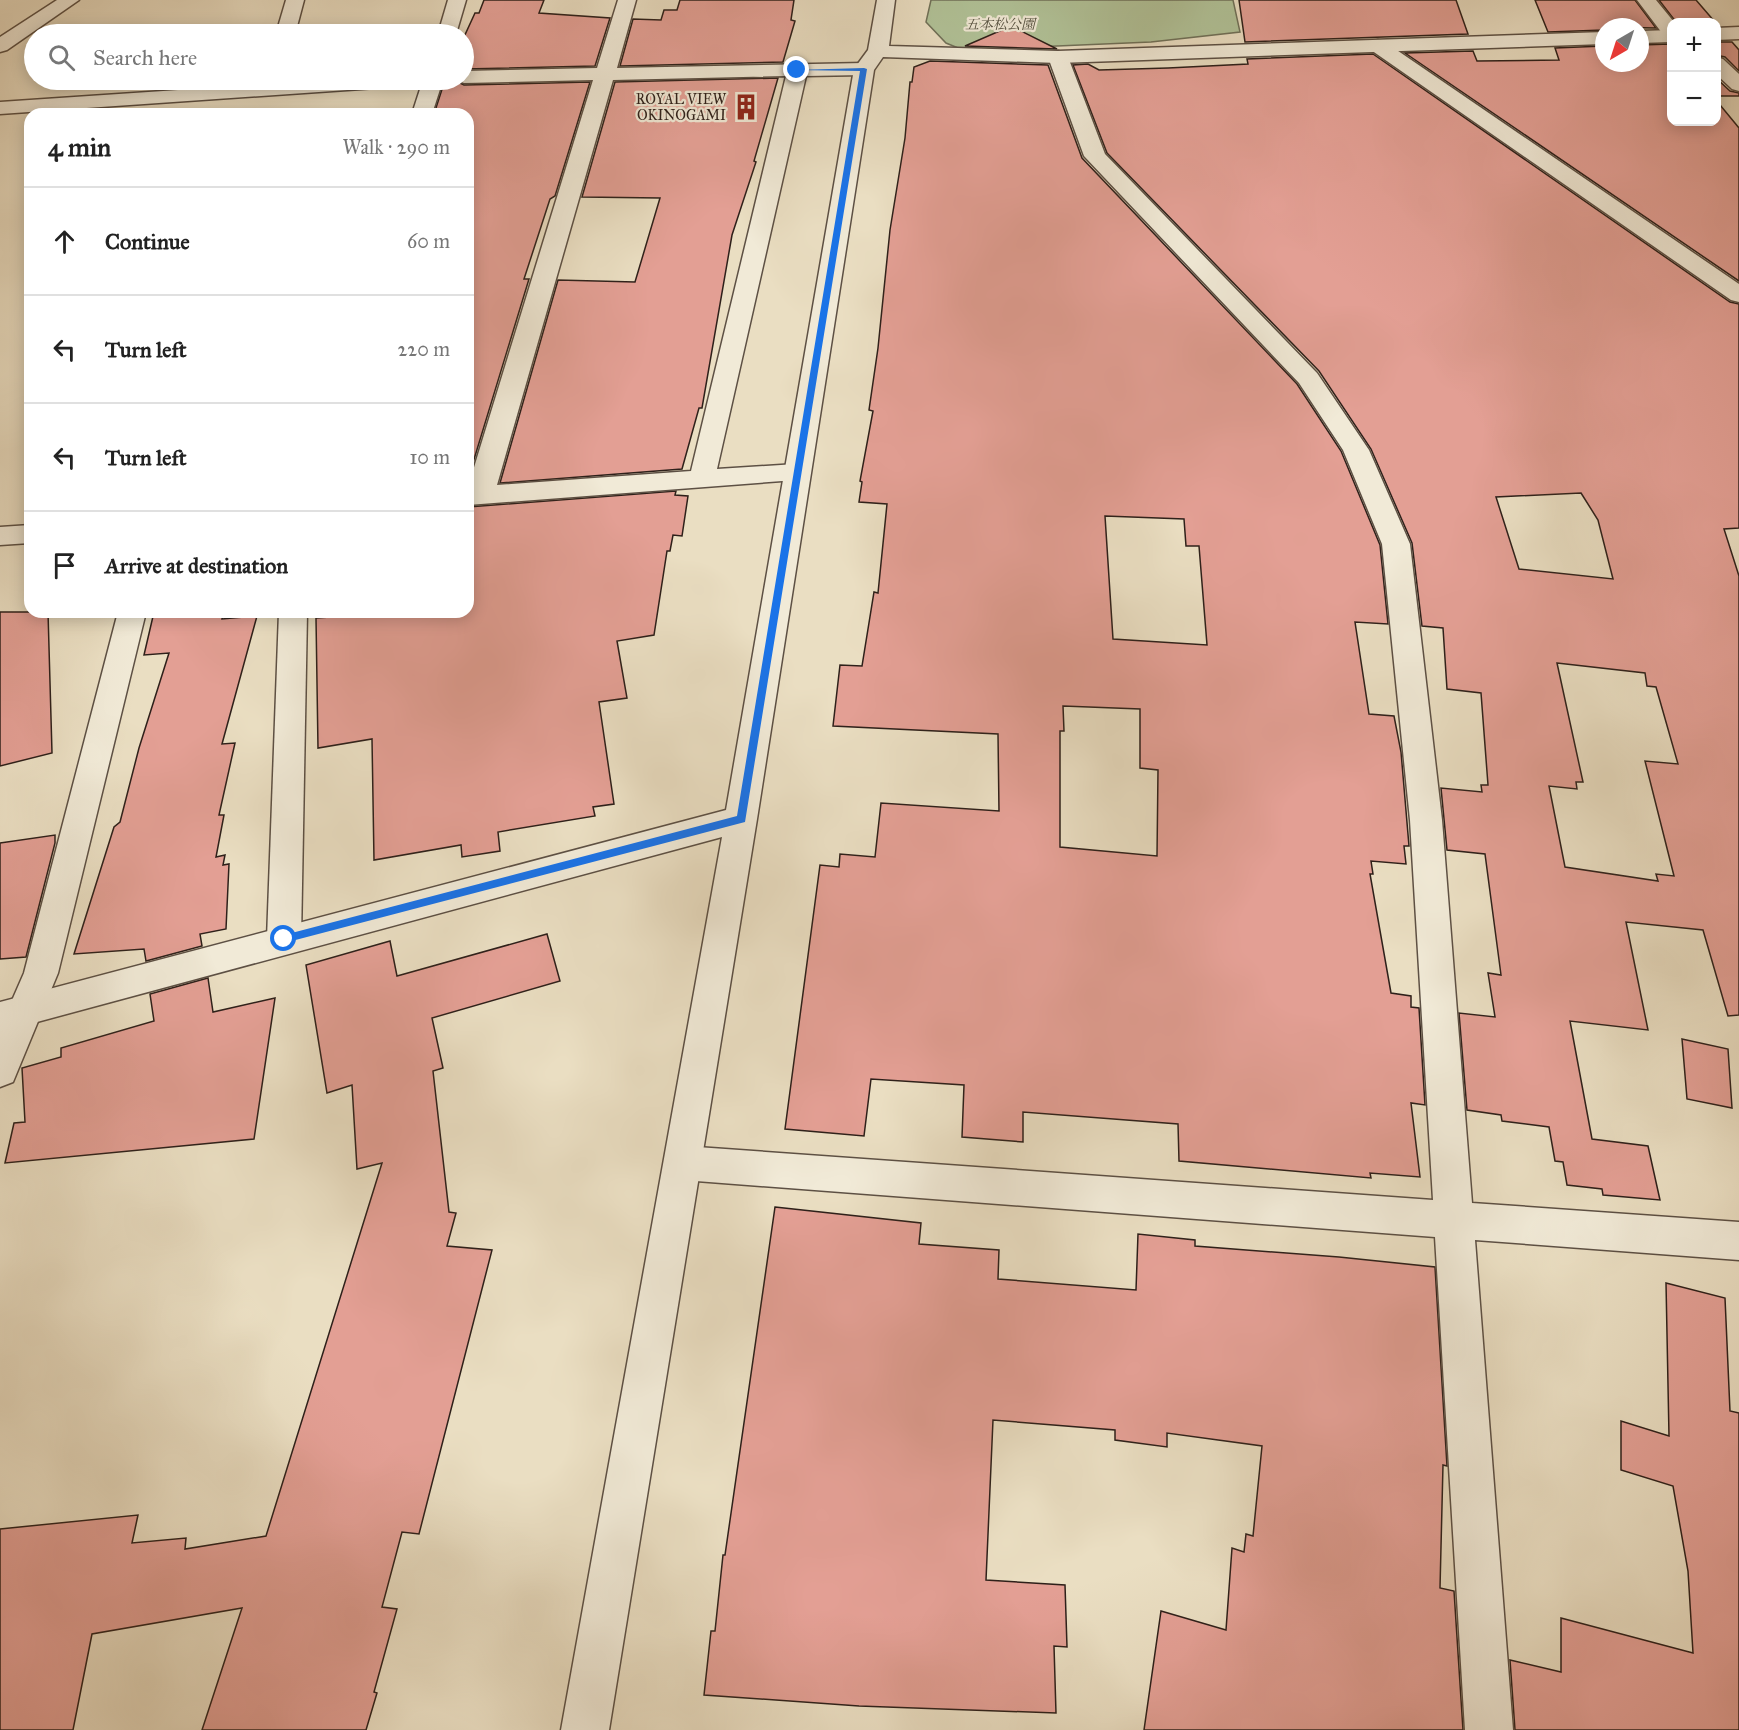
<!DOCTYPE html>
<meta charset="utf-8">
<style>
body{margin:0;font-family:"IM FELL Great Primer","Noto Serif JP",serif;background:#f6f6f6;color:#222}
.controls{position:absolute;right:18px;top:18px;display:grid;overflow:hidden;border-radius:12px;box-shadow:0 3px 15px #0003}
.controls button{width:54px;height:54px;display:grid;place-items:center;padding:0;border:0;border-bottom:2px solid #e0e0e0;background:#fff;color:#222;font:30px sans-serif}
.compass{position:absolute;left:1595px;top:18px;width:54px;height:54px;border-radius:50%;background:#fff;box-shadow:0 3px 15px #0003;rotate:219deg}
.stop{position:absolute;width:18px;height:18px;margin:-14px;border:4px solid #1a73e8;border-radius:50%;background:#fff}
.stop.end{background:#1a73e8;border-color:#fff;box-shadow:0 2px 6px #0008}
.list{margin:0;padding:0;list-style:none}
h2{display:flex;justify-content:space-between;align-items:center;height:78px;margin:0;padding:0 24px;font-size:26px}
h2 small{font-size:20px;font-weight:400;color:#767676}
.list li{display:grid;grid-template-columns:39px 1fr auto;gap:18px;align-items:center;box-sizing:border-box;height:108px;padding:0 24px;border-top:2px solid #e0e0e0}
.list b{display:block;font-size:22px;white-space:nowrap}
.list em{font-size:20px;font-style:normal;color:#767676}
.icon{flex:none;width:33px;height:33px;fill:none;stroke:currentColor;stroke-width:2;stroke-linecap:round;stroke-linejoin:round}
.map{position:relative;flex:none;width:1739px;height:1730px;overflow:hidden}
.search{position:absolute;background:#fff;box-shadow:0 3px 15px #0003;left:24px;top:24px;width:450px;height:66px;display:flex;align-items:center;gap:15px;box-sizing:border-box;padding:0 21px;border-radius:33px;color:#767676;font-size:22px}
.panel{position:absolute;background:#fff;box-shadow:0 3px 15px #0003;left:24px;top:108px;width:450px;height:510px;border-radius:18px}
.map>svg:first-child{display:block}
.green{fill:#b1c298;stroke:#707159;stroke-width:1.5}
.building{fill:#e39f94;stroke:#2e201a;stroke-width:1.5;fill-rule:evenodd}
.lines{fill:none;stroke-linecap:round;stroke-linejoin:round}
.minor-casing{stroke:#5d5044;stroke-width:3}
.tertiary-casing{stroke:#5d5044;stroke-width:3}
.minor{fill:#f1ead7;fill-rule:evenodd}
.tertiary{fill:#f1ead7;fill-rule:evenodd}
.route{fill:#1a73e8}
.labels{text-anchor:middle;dominant-baseline:central;stroke-width:4.5;stroke-linejoin:round;paint-order:stroke}
.far-park-label{font-size:14px;font-style:italic;fill:#555140;stroke:#f1ead7}
.far-poi-label{font-size:14px;fill:#2e201a;stroke:#f1ead7;text-anchor:end}
</style>
<div class="map">
<svg width="1739" height="1730" viewBox="0 0 1739 1730">
<rect width="100%" height="100%" fill="#eadec2"/>
<filter id="stains"><feTurbulence type="fractalNoise" baseFrequency=".00333" numOctaves="4"/><feColorMatrix values="0 0 0 0 .2 0 0 0 0 .09 0 0 0 0 .02 0 0 0 .5 -.17"/></filter>
<radialGradient id="worn" r=".72"><stop offset=".6" stop-color="#630" stop-opacity="0"/><stop offset="1" stop-color="#630" stop-opacity=".3"/></radialGradient>
<path class="green" d="M931 0H1233L1240 32 1151 42 963 50 946 43 926 22Z"/>
<g class="building">
<path d="M484 0H544L539 13 610 18 595 66 464 69V37L475 13H479Z"/>
<path d="M680 0H794L791 20 795 21 783 62 620 66 633 19 661 20 664 10H677Z"/>
<path d="M1239 0H1456L1468 34 1245 42Z"/>
<path d="M1535 0H1635L1656 28 1604 27V30L1548 32Z"/>
<path d="M1659 0H1696L1715 22H1676Z"/>
<path d="M1011 26 1057 49 965 46Z"/>
<path d="M1716 42H1732L1739 50V71L1725 57 1716 55Z"/>
<path d="M1671 44V122H1716V100L1739 128V281L1405 53 1473 51 1477 61 1559 60 1555 48 1604 46V63H1640V45Z"/>
<path d="M1373 54 1730 302 1739 304V528L1724 529 1739 576V1015L1728 1016 1703 930 1626 922 1648 1030 1570 1021 1592 1139 1648 1146 1660 1200 1603 1195 1602 1189 1567 1185 1563 1162 1555 1161 1549 1127 1502 1121 1501 1115 1467 1110 1459 1013 1495 1017 1488 973 1501 975 1485 854 1447 850 1441 788 1482 792 1481 785H1488L1481 693 1447 689 1443 628 1422 626 1412 543 1371 449 1319 371 1107 153 1073 65 1088 64 1099 70 1168 68 1248 64 1247 59ZM1581 493 1598 520 1613 579 1519 569 1496 497ZM1557 663 1645 673 1647 686 1656 687 1678 764 1645 761 1674 876 1656 874 1658 881 1565 867 1549 786 1577 789 1576 782H1583Z"/>
<path d="M930 61 1048 65 1082 158 1297 384 1341 451 1380 545 1388 624 1355 622 1369 714 1394 716 1401 752 1409 846H1404L1406 864 1371 861 1373 874H1370L1391 993 1411 996V1007L1419 1008 1425 1105 1411 1103 1420 1177 1370 1173 1371 1178 1179 1161 1178 1124 1023 1112V1142L962 1137 964 1085 871 1079 864 1136 785 1129 820 865 839 867 840 854 875 857 881 803 999 811 998 734 833 726 840 665 862 666 874 592 878 593 887 504 859 502 862 482 860 481 873 411 869 410 878 348 890 230 905 138 910 82H912L914 67ZM1105 516 1184 519 1186 546H1199L1207 645 1113 639ZM1063 706 1140 709V768L1158 770 1157 856 1060 847V731H1064Z"/>
<path d="M778 78 754 161 756 162 732 235 702 408H699L682 469 500 483 558 280 635 282 660 198 582 197 615 82Z"/>
<path d="M1716 78 1730 91 1739 93V96H1716Z"/>
<path d="M445 80H454L464 85 590 82 555 196 550 199 524 279H529L468 479V114H434Z"/>
<path d="M676 491 675 495 688 496 682 536 673 535 670 551H667L654 635 617 641 627 698 599 702 614 804 593 807 595 816 498 832 500 851 462 857 461 845 374 860 372 739 318 748 316 618 403 612H468V507Z"/>
<path d="M0 612H48L52 753 0 766Z"/>
<path d="M154 612H223L222 619 257 616 222 744 235 743 219 815H224L216 857 225 855 223 865 229 864 226 929 200 934 202 946 146 961 144 949 74 954 114 827 120 822 139 748 169 653 144 655Z"/>
<path d="M55 835V843L26 957 0 959V843Z"/>
<path d="M547 934 560 981 432 1018 443 1068 433 1071 449 1212 456 1213 447 1246 492 1250 419 1534 402 1532 382 1607 397 1609 374 1692 377 1693 366 1730H202L242 1608 92 1634 73 1730H0V1529L138 1515 132 1543 186 1538 185 1549 266 1536 382 1163 357 1169 352 1085 327 1093 306 965 390 941 397 976Z"/>
<path d="M208 978 213 1012 275 998 254 1139 5 1163 14 1123 25 1122 22 1068 61 1057V1048L154 1021 150 994Z"/>
<path d="M1682 1039 1728 1049 1732 1108 1687 1099Z"/>
<path d="M775 1207 921 1223 919 1244 999 1250 998 1279 1136 1290 1138 1234 1195 1240V1246L1339 1257 1435 1267 1447 1466 1443 1465 1440 1588 1454 1591 1463 1730H1144L1161 1611 1226 1630 1232 1548 1244 1552 1246 1534 1253 1536 1262 1446 1167 1433V1447L1115 1440V1430L993 1420 986 1580 1065 1585 1067 1647 1054 1646 1056 1713 859 1706 704 1695 711 1631H715L723 1555H725Z"/>
<path d="M1666 1283 1725 1298 1730 1411 1739 1413V1730H1515L1510 1660 1561 1672V1618L1693 1653 1688 1571 1673 1486 1621 1470V1421L1669 1436Z"/>
</g>
<g class="lines">
<g class="minor-casing">
<g id="minor">
<path d="M286 0H304L295 34H276Z"/>
<path d="M448 0H466L456 34H438Z"/>
<path d="M618 0H636L617 68 864 63 871 65 874 69 871 73 864 75 806 76 717 469 796 464 805 466 809 472 805 478 796 480 468 505V487L593 80 464 83 456 80H464V71L597 68ZM786 76 691 471 497 485 613 80Z"/>
<path d="M1637 0H1656L1674 22H1672V39L1665 37Z"/>
<path d="M1378 40 1385 42 1739 284V302L1731 300 1371 50 1368 46 1371 42Z"/>
<path d="M1058 51 1065 53 1068 57 1105 154 1317 373 1369 450 1410 544 1442 820 1472 1203 1739 1222V1260L1475 1240 1513 1730H1465L1435 1237 683 1180 670 1175 664 1163 670 1151 683 1146 1433 1200 1410 820 1382 544 1343 450 1299 383 1084 156 1048 57 1051 53Z"/>
<path d="M1716 57 1723 59 1739 74V91L1732 89 1716 74Z"/>
<path d="M325 80H415L412 84 405 86 0 114V102Z"/>
<path d="M423 80H443L432 114H412Z"/>
<path d="M30 525V543L0 545V527Z"/>
<path d="M118 612H146L58 973 13 1082 0 1087V1028L24 973Z"/>
<path d="M279 612H307L301 939 296 949 284 953 272 949 267 939Z"/>
</g>
</g>
<g class="tertiary-casing">
<g id="tertiary">
<path d="M57 0H79L7 50 0 52V37Z"/>
<path d="M877 0H895L889 46 1058 51 1604 32V44L1058 63 883 57 874 70 757 819 609 1730H561L722 837 0 1032V1002L726 810 854 69 868 50Z"/>
<path d="M1739 27V39L1716 40V28Z"/>
<path d="M1672 30V42L1640 43V31Z"/>
</g>
</g>
<use href="#minor" class="minor"/>
<use href="#tertiary" class="tertiary"/>
</g>
<path class="route" d="M864 68 867 69 745 822 284 943 280 942 279 939 284 935 737 816 860 71 794 70Z"/>
<defs>
<g id="building-bare" transform="scale(2.07)"><path d="M-4-6H4V6H1V3H-1V6H-4ZM-2.5-4.3h1.7v1.8h-1.7ZM.8-4.3h1.7v1.8H.8ZM-2.5-1h1.7V.8h-1.7ZM.8-1h1.7V.8H.8Z" fill="#8f2418" stroke="#f1ead7" stroke-width="2.5" paint-order="stroke"/></g>
</defs>
<g fill-rule="evenodd">
<use href="#building-bare" x="746" y="107"/>
</g>
<g class="labels">
<g class="far-park-label">
<text x="1000" y="24">五本松公園</text>
</g>
<g class="far-poi-label">
<text x="726" y="99">ROYAL VIEW<tspan x="726" dy="16">OKINOGAMI</tspan></text>
</g>
</g>
<rect width="100%" height="100%" filter="url(#stains)"/>
<rect width="100%" height="100%" fill="url(#worn)"/>
</svg>
<div class="controls">
<button>+</button>
<button>−</button>
</div>
<svg class="compass" viewBox="-18 -18 36 36"><path d="M0-13l5 13h-10z" fill="#e53935"/><path d="M0 13l5-13h-10z" fill="#767676"/></svg>
<div class="stop" style="left:284px;top:939px"></div>
<div class="stop end" style="left:797px;top:70px"></div>
<div class="search"><svg class="icon" aria-label="search" viewBox="0 0 24 24"><circle cx="10" cy="10" r="6"/><path d="M15 15l6 6"/></svg>Search here</div>
<section class="panel">
<h2>4 min<small>Walk · 290 m</small></h2>
<ul class="list">
<li><svg class="icon" aria-label="ahead" viewBox="0 0 24 24"><path d="M12 20V5M6 11l6-6 6 6"/></svg><div><b>Continue</b></div><em>60 m</em></li>
<li><svg class="icon" aria-label="left" viewBox="0 0 24 24"><path d="M17 20v-9H6M10 6l-5 5 5 5"/></svg><div><b>Turn left</b></div><em>220 m</em></li>
<li><svg class="icon" aria-label="left" viewBox="0 0 24 24"><path d="M17 20v-9H6M10 6l-5 5 5 5"/></svg><div><b>Turn left</b></div><em>10 m</em></li>
<li><svg class="icon" aria-label="arrive" viewBox="0 0 24 24"><path d="M6 21V4h12l-3 4 3 4H6"/></svg><div><b>Arrive at destination</b></div></li>
</ul>
</section>
</div>
